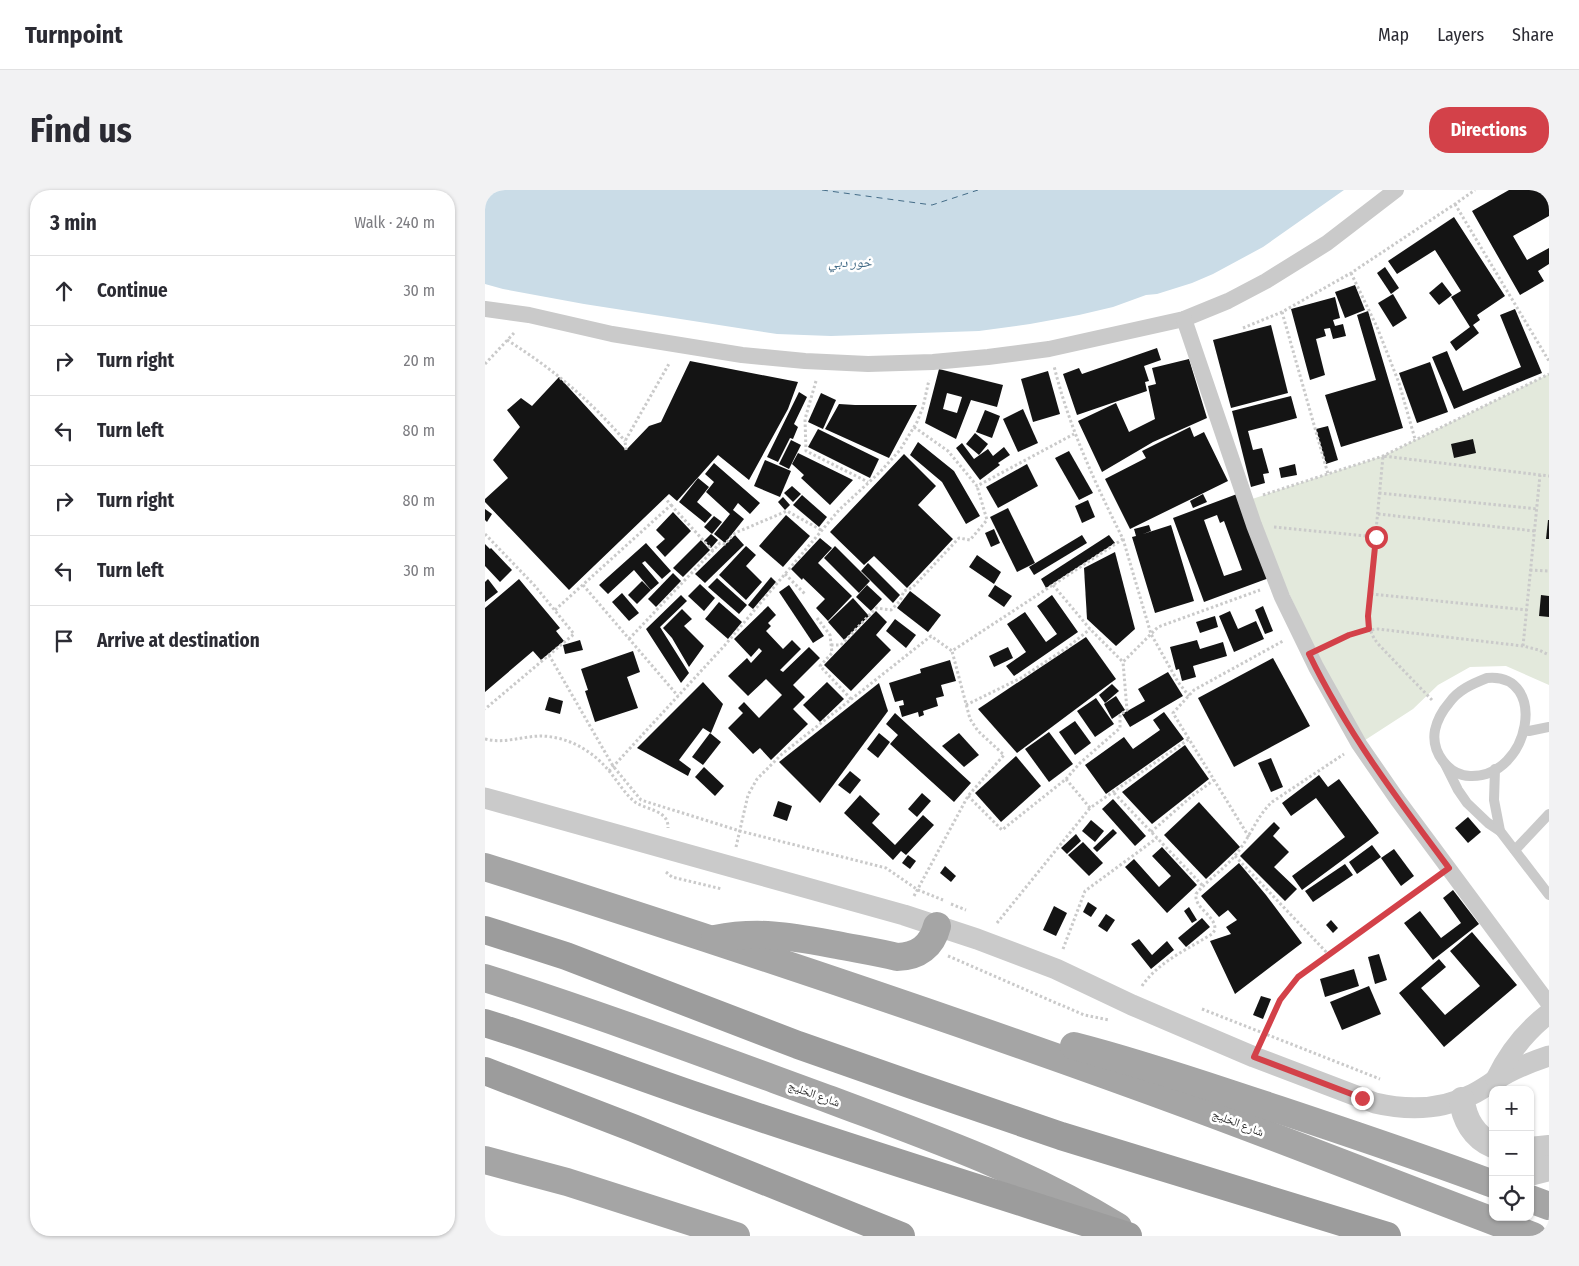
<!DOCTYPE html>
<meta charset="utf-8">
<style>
body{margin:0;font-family:"Fira Sans Condensed","Noto Naskh Arabic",sans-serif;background:#f2f2f3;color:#2b2b33}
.controls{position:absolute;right:15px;bottom:15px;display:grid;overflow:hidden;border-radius:10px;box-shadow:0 1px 4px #0004}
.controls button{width:45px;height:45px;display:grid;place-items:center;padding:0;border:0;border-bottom:1px solid #e1e1e2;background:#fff;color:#2b2b33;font:25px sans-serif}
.stop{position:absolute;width:15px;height:15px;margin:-11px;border:4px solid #d34149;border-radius:50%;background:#fff}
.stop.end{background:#d34149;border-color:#fff;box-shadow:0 1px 5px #0008}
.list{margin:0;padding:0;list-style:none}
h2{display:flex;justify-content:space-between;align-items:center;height:65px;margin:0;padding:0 20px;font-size:21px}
h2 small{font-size:16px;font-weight:400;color:#7c7c81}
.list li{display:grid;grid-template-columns:32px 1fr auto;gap:15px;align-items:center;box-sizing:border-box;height:70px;padding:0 20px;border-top:1px solid #e1e1e2}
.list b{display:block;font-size:19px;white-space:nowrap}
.list em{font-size:16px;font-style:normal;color:#7c7c81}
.icon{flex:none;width:28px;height:28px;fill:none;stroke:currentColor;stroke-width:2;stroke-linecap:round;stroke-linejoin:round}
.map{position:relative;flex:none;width:1064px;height:1046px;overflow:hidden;border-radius:20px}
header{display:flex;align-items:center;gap:30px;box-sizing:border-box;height:70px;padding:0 25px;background:#fff;border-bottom:1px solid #e1e1e2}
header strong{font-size:24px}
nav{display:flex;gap:28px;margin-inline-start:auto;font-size:18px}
.intro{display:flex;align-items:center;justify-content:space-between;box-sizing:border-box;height:120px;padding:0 30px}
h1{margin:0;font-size:35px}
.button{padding:12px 22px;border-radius:20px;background:#d34149;color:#fff;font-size:18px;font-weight:700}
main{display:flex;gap:30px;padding:0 30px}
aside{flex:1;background:#fff;border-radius:20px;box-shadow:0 1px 4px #0004}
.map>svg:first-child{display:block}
.green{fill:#e3e9dc}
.water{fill:#cadce7}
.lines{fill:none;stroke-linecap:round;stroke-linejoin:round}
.ferry{stroke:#446c87;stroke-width:1;stroke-dasharray:6 5;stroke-linecap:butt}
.building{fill:#141414;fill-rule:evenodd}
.path{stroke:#cacaca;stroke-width:3;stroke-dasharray:2.5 2.5;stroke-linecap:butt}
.service{stroke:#cacaca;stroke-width:10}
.pedestrian{stroke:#cacaca;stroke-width:16}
.minor{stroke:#cacaca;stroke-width:21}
.tertiary{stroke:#cacaca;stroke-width:26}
.primary{stroke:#a5a5a5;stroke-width:28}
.trunk{stroke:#9c9c9c;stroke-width:28}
.route{stroke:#d34149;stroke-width:6}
.labels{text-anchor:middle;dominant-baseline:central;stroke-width:5;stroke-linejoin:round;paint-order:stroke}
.street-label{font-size:12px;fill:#2d2d2d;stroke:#fff}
.water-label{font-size:14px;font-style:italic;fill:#446c87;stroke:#fff}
</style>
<header>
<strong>Turnpoint</strong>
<nav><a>Map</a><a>Layers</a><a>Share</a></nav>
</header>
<div class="intro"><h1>Find us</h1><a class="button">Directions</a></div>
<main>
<aside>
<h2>3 min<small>Walk · 240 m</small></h2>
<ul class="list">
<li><svg class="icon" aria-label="ahead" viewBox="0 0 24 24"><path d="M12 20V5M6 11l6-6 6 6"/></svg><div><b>Continue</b></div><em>30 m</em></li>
<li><svg class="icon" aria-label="right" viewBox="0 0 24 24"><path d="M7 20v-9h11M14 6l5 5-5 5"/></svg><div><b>Turn right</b></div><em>20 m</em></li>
<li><svg class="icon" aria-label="left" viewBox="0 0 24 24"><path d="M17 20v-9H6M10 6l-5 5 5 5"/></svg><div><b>Turn left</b></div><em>80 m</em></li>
<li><svg class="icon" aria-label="right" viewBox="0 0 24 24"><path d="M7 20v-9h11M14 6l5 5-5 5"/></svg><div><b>Turn right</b></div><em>80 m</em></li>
<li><svg class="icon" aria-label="left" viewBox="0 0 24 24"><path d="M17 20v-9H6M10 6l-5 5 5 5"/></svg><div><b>Turn left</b></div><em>30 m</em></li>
<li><svg class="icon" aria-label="arrive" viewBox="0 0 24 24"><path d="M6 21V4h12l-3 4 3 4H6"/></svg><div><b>Arrive at destination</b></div></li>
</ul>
</aside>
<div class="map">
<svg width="1064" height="1046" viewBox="0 0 1064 1046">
<rect width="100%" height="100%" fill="#fff"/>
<path class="green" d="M1064 184V495L1021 476 985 477 953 495 928 519 874 554 761 311 898 266Z"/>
<path class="water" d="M0 0H859L778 57 728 84 707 93 672 104 661 105 628 117 594 125 545 134 494 141 346 146 292 144 99 114 18 99 0 94Z"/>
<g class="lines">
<path class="ferry" d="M337 0 447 15 493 0"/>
</g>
<g class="building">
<path d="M1024 0H1064V26L1028 46 1042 70 1064 58V74L1053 81 1059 91 1035 105 987 21Z"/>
<path d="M969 27 1020 106 992 125 995 130 988 135 994 143 971 161 965 152 985 137 966 107 976 101 950 60 912 84 903 71Z"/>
<path d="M900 77 914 98 906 104 892 83Z"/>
<path d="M957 92 967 105 954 115 944 103Z"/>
<path d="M870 95 880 120 860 128 850 102Z"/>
<path d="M908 104 922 128 908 137 893 113Z"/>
<path d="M850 107 855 128 848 130 850 136 858 134 861 146 848 149 845 138 839 139 841 146 831 149 840 185 825 190 806 119Z"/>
<path d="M1030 119 1057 183 969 219 947 167 962 161 978 201 1036 177 1015 125Z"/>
<path d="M883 121 918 238 856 257 840 205 891 190 872 125Z"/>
<path d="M786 135 803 203 746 218 728 150Z"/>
<path d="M672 158 676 170 659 176 664 191 660 192 662 201 592 225 578 184 594 178 597 184Z"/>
<path d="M704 169 722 228 668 252 617 282 593 231 631 213 644 242 670 229 663 196 671 194 667 178Z"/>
<path d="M205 171 313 192 303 219 264 290 233 265 192 311 184 304 84 400 0 312V309L23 288 8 270 35 237 22 220 36 208 47 216 74 187 141 260 164 236 176 232Z"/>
<path d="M945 172 963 222 932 233 914 183Z"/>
<path d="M454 179 518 195 512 217 486 210 471 249 440 233ZM462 203 477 207 472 223 458 219Z"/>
<path d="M563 181 575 224 548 232 536 189Z"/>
<path d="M314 202 322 207 309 234 313 237 308 249 305 248 293 272 282 267Z"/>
<path d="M336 203 351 210 338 239 323 232Z"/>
<path d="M806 206 812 228 763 241 768 260 777 258 784 283 778 284 780 293 766 297 747 221Z"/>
<path d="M354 214 370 215H432L404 268 340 239Z"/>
<path d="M538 219 553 253 533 262 518 229Z"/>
<path d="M500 220 515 226 507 248 491 242Z"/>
<path d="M843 236 853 270 841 274 831 239Z"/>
<path d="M705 237 709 247 719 242 743 291 645 339 620 289 661 268 657 261Z"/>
<path d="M333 239 394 269 385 288 323 257Z"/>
<path d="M490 243 503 254 494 265 481 254Z"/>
<path d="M988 249 991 263 969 268 966 254Z"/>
<path d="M306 250 316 255 304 279 294 274Z"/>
<path d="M433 252 469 281 495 326 481 334 457 292 425 265Z"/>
<path d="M477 253 489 269 503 259 508 266 519 257 525 265 513 273 515 275 495 290 471 258Z"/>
<path d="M584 261 608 303 594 310 570 268Z"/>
<path d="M313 263 368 290 345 315 316 288 319 285 307 274Z"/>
<path d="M419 264 451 296 433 315 468 349 422 398 389 366 379 375 345 342Z"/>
<path d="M280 270 306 281 295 307 269 296Z"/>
<path d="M229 273 275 313 265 324 253 313 248 320 259 329 240 353 229 344 245 324 221 302 229 292 220 284Z"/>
<path d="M542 274 553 296 513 318 501 297Z"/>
<path d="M810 274 812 285 796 288 794 278Z"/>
<path d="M213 288 224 297 212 312 227 325 220 333 194 312Z"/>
<path d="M307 296 316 304 308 312 299 303Z"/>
<path d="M718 304 722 312 708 318 705 311Z"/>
<path d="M752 304 784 388 719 412 688 328ZM732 325 735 333 739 331 757 380 739 386 719 330Z"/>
<path d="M317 305 342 327 334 337 308 315Z"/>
<path d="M298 307 305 315 300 320 293 312Z"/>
<path d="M603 310 610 327 597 333 590 316Z"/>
<path d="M523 318 550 373 532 382 505 327Z"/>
<path d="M0 319 7 324 2 332 0 330Z"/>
<path d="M188 322 206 341 180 367 171 357 180 349 171 340Z"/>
<path d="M301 325 325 346 298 377 274 356Z"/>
<path d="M229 326 237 332 227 344 219 337Z"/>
<path d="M1063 330H1064V349H1061Z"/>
<path d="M664 335 666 341 658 344 686 335 709 411 670 423 647 347 651 346 649 339Z"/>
<path d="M509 339 515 353 506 357 500 343Z"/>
<path d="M226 344 233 350 226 358 219 351Z"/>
<path d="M250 345 259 355 220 393 210 384Z"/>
<path d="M597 345 602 353 549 385 544 377Z"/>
<path d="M624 345 630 353 561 398 556 389Z"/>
<path d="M335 348 347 358 333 373 367 406 343 431 331 418 340 409 318 388 317 390 306 379Z"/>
<path d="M216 350 225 360 198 387 188 378Z"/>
<path d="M161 353 186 381 177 389 160 371 157 373 174 393 166 400 149 380 123 404 114 395Z"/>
<path d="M0 354 5 359 6 358 27 380 15 392 0 376Z"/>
<path d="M261 356 271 365 261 376 277 392 261 410 234 385Z"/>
<path d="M350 356 385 391 374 403 339 368Z"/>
<path d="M630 362 650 439 631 456 602 429 599 378Z"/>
<path d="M492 365 516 382 509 394 484 377Z"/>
<path d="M383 373 415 405 408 413 376 381Z"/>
<path d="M188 383 196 391 171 417 163 409Z"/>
<path d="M286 387 291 392 268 419 263 415Z"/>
<path d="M232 388 262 415 254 424 223 397Z"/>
<path d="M3 389 13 402 0 412V392Z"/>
<path d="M34 389 75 438 71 441 79 451 56 470 48 461 0 502V418Z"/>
<path d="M157 391 166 400 152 414 143 405Z"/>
<path d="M215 394 230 408 219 421 203 406Z"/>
<path d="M304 395 339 446 328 453 294 402Z"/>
<path d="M382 395 397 409 386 421 371 407Z"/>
<path d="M510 395 527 406 519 417 503 406Z"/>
<path d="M425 401 456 425 443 442 412 418Z"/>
<path d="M137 403 154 423 144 431 127 412Z"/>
<path d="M196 405 202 411 175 437 204 483 196 493 161 439Z"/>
<path d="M567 405 593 442 529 486 521 476 541 462 522 434 540 422 561 452 572 444 552 416Z"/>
<path d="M1056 405 1064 406V427L1054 426Z"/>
<path d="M368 408 384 426 359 450 343 432Z"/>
<path d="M234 412 257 432 243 449 220 429Z"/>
<path d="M283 416 291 425 283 433 286 436 281 441 298 459 307 450 316 459 295 480 298 482 324 457 335 468 308 495 320 507 308 519 323 534 286 570 275 558 268 564 243 538 258 523 253 518 259 512 274 528 297 505 281 489 263 506 243 486 262 468 266 473 277 461 274 458 266 467 249 449Z"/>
<path d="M778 416 788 441 780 444 770 420Z"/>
<path d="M197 419 207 429 199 436 219 456 204 477 187 448 178 438Z"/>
<path d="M391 421 402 432 391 445 406 460 366 501 339 475Z"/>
<path d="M745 421 753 439 771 431 779 449 749 462 734 426Z"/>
<path d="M730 426 733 437 715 443 711 432Z"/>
<path d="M410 429 431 445 421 458 401 441Z"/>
<path d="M601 447 631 489 532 563 493 519Z"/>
<path d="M95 450 98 460 80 464 78 455Z"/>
<path d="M712 450 715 459 738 452 742 466 708 476 711 487 697 491 694 479 691 480 685 457Z"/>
<path d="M523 457 528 468 509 477 504 466Z"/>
<path d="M148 461 155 482 142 487 153 518 110 532 100 501 103 500 96 479Z"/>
<path d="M788 468 825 536 749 577 713 508Z"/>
<path d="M465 470 471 491 456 495 459 506 451 508 453 516 438 521 439 525 434 527 433 522 417 527 414 516 419 515 418 510 410 512 404 493 436 483 435 479Z"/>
<path d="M683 482 698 506 645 537 637 524 660 511 653 499Z"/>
<path d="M218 492 238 514 226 543 218 538 194 570 206 579 203 586 152 558Z"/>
<path d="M342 492 359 509 335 532 318 515Z"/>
<path d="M394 493 403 521 335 613 294 572Z"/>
<path d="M627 494 634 501 620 513 614 505Z"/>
<path d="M631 506 640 520 627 529 619 514Z"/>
<path d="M64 507 78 511 75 524 60 520Z"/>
<path d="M611 508 629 534 610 547 592 521Z"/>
<path d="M679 522 699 549 621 604 600 575 639 547 648 559 675 540 668 530Z"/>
<path d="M410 523 486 593 469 612 405 554 413 545 401 534Z"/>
<path d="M590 531 606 553 590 565 574 542Z"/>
<path d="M564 542 588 574 564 592 540 559Z"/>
<path d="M225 543 236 552 218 575 207 567Z"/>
<path d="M394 543 405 552 393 568 382 559Z"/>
<path d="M474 543 494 565 479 577 457 556Z"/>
<path d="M700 555 724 589 667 634 637 602Z"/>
<path d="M531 566 556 596 516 632 490 603Z"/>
<path d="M786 568 798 597 786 602 773 573Z"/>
<path d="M219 577 239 596 230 606 210 587Z"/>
<path d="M365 581 376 590 365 604 353 595Z"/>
<path d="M834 585 843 597 854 589 894 643 817 700 807 686 860 647 831 608 806 626 797 613Z"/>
<path d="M437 603 446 611 432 627 423 619Z"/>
<path d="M375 605 395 624 387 633 410 655 438 625 449 635 421 665 416 661 408 670 359 623Z"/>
<path d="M628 609 661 646 650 656 617 619Z"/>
<path d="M293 611 307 616 302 631 288 626Z"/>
<path d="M714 612 755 657 721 689 679 645Z"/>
<path d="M983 627 996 642 983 653 970 638Z"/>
<path d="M606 630 619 641 610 652 597 641Z"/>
<path d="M789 632 795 638 788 646 804 662 789 677 812 699 800 711 755 666Z"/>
<path d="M628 639 632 643 612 662 608 658Z"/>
<path d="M591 644 596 651 582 664 576 658Z"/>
<path d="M598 652 618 673 604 686 583 665Z"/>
<path d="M887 655 896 667 872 684 864 672Z"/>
<path d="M677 657 712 695 682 723 640 677 649 669 674 697 686 686 667 666Z"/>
<path d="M909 659 929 686 916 696 896 668Z"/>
<path d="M423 665 431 671 425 679 417 673Z"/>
<path d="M754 673 781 705 817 753 750 804 725 751 746 744 741 737 752 730 743 720 734 727 716 706Z"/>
<path d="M860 674 868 685 828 712 820 701Z"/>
<path d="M460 676 471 686 466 692 455 683Z"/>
<path d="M968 700 994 734 948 770 919 733 935 721 956 748 976 733 958 708Z"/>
<path d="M603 712 612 718 606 727 598 722Z"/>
<path d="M569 716 582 723 571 746 558 740Z"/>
<path d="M704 717 712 730 707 733 699 721Z"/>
<path d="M621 724 630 730 622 742 613 736Z"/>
<path d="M717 728 725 737 701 757 693 748Z"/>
<path d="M846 730 853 738 848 743 841 735Z"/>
<path d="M987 742 1032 795 959 857 914 803 954 769 961 777 936 798 960 825 995 796 965 761Z"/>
<path d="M654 749 667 765 682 751 689 760 666 779 646 754Z"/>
<path d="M894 764 902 790 890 794 883 767Z"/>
<path d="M869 779 874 796 840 807 835 789Z"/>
<path d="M884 796 896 824 857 840 845 812Z"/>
<path d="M776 806 786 809 778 829 768 825Z"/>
</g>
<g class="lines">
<g class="path">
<path d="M970 14 1064 171"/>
<path d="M866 83 892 137 914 193 930 249"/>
<path d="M797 122 843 284"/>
<path d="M758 138 797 122 866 83 970 14 990 0"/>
<path d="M22 150C68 179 105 210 140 251"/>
<path d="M0 174 29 143"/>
<path d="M331 191 320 229 321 261 383 292"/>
<path d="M429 237 463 261 492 296 589 244"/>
<path d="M141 260 140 251 185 172"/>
<path d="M894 303 1052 319"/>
<path d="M778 305 898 266 1064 184"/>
<path d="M186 315 228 361"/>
<path d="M893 324 1050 341"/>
<path d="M789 337 891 347"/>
<path d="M0 344 50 396 89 444 0 519"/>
<path d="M638 349 666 444 693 492 704 506"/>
<path d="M1045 380 1064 381"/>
<path d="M300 384 321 405"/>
<path d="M98 395 193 506"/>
<path d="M568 395 605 439 638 472 673 437 775 400"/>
<path d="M886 404 1042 420"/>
<path d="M70 420 186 315 180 308"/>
<path d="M332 428 345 445 347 463 335 476 366 509"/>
<path d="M144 449 235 353 240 354 250 343 302 321 336 340"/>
<path d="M346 455H356L391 418 406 420 415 411 419 401 428 397 474 348 485 350 502 330 492 296"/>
<path d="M840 456 874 441 893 439 1038 456 1054 460 1064 465"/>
<path d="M1038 456 1055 285"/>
<path d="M64 465 128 576 156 610 255 641 401 678 433 700 458 710"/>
<path d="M947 510 895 456C886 446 884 438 883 426L898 266 1064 286"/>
<path d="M481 515 536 488 583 457 605 439"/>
<path d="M0 549C19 554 38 546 57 546 84 547 108 561 125 582 133 592 140 604 150 612 161 620 184 620 183 638"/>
<path d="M124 581 240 455 354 320 395 282 415 260 432 232 438 217 444 190"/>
<path d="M581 589 595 573 635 538V525L642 520 638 472"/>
<path d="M629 603 719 697"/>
<path d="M483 606 517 640 581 589 605 618 704 549"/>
<path d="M666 642 707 606 729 590"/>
<path d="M764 647 688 523 709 500 798 451"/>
<path d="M251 657 263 605 272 589 297 564 446 446 467 461 638 349C610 293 584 237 569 176"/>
<path d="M750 666 844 765"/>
<path d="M181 682 187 687 237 699"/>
<path d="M429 706 483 606 519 565 493 541 485 529 467 461"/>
<path d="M466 714 481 720"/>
<path d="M512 733 605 618"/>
<path d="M578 759 600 701 672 648"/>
<path d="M463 766 599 825 624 830"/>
<path d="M657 796C673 772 703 759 727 744L730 740C731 725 709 719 711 704 723 689 740 679 752 663 765 647 772 626 787 612L859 564"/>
<path d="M717 819 895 889"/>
<path d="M778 845C788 824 797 804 813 787L949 689"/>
</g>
<g class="service">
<path d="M1002 488C1064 482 1046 588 985 586 963 585 946 562 950 540 952 531 958 520 964 513 973 500 987 494 1002 488Z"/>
<path d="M1044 541 1064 537"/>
<path d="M960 574 973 600 982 613 1003 633 1015 641 1064 705"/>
<path d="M1010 579 1009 610 1015 641"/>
<path d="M1030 660 1064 624"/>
</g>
<g class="pedestrian">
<path d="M0 119 44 125 127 144 257 165 320 171 383 174 448 172 503 167 564 159 699 129 743 111 781 91 842 53 911 0"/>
<path d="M699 129 769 335 797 407 831 477 874 554 912 609 1064 814"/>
</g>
<g class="minor">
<path d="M0 608 419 725 492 749 571 779 647 815 769 867 890 913C924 921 957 920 988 904 996 900 1003 895 1011 890 1027 879 1046 872 1064 866"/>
<path d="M1011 889C1024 862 1040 842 1063 824"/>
</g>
<g class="tertiary">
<path d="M977 910C979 929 989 947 1008 955"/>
<path d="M1045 960 1064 958"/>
<path d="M1045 983 1064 978"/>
</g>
<g class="primary">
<path d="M0 677C238 752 475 831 709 917 823 959 935 1004 1048 1046"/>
<path d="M230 749C275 740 308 747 352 755 372 759 392 762 412 767 433 767 447 756 452 736"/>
<path d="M0 788C117 825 231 868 346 910 444 947 543 981 633 1037"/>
<path d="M589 856C652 872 713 893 774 913 852 939 931 965 1008 994"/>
<path d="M0 970 82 992 251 1046"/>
<path d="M1045 1009 1064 1016"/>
</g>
<g class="trunk">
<path d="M0 740 81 766 313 855 430 896 576 946 902 1046"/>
<path d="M0 833C71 855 141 882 211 906 354 955 499 1000 643 1046"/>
<path d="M0 881 148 938 416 1046"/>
</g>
</g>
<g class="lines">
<path class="route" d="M877 908 769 867 795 810 813 787 964 678C913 610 861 541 824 464L864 445 884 439 883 426 891 347"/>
</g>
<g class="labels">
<g class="street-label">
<text transform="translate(329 904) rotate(20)">شارع الخليج</text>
<text transform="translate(753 933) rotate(21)">شارع الخليج</text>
</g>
<g class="water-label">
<text x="365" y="72">خور دبي</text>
</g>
</g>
</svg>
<div class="controls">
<button>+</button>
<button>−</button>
<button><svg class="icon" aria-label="locate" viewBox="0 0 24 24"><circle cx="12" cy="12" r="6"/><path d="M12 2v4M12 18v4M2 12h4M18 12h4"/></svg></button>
</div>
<div class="stop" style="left:891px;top:347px"></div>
<div class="stop end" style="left:877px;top:908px"></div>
</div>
</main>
